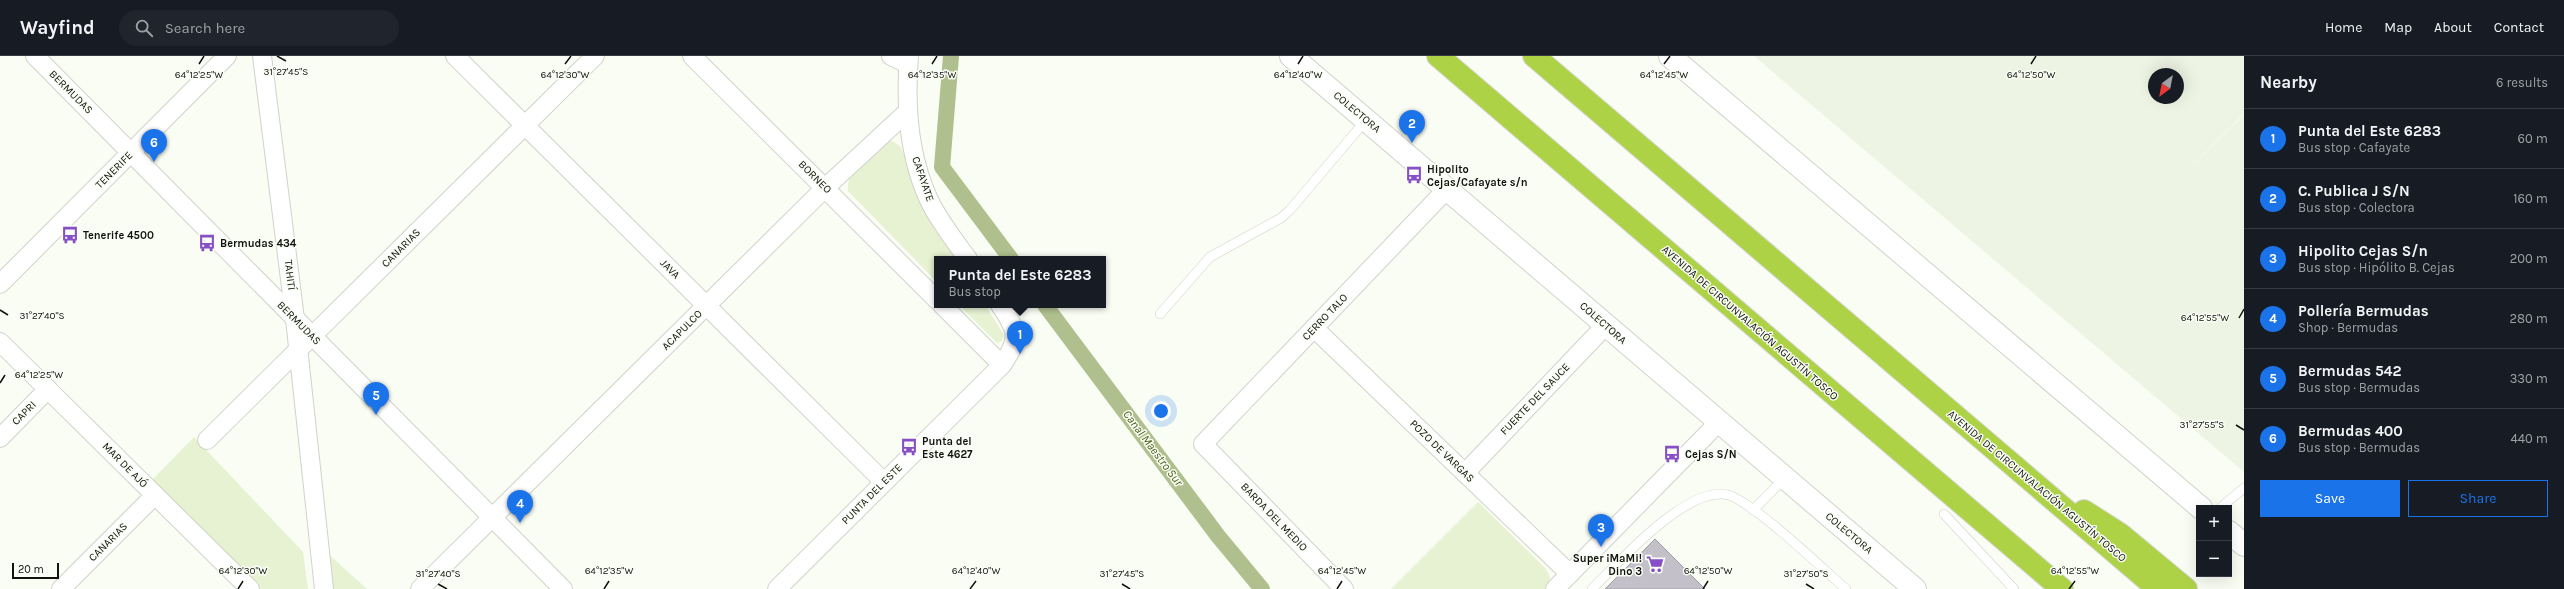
<!DOCTYPE html>
<meta charset="utf-8">
<style>
body{margin:0;font-family:Karla,sans-serif;background:#20242c;color:#f1f3f6}
.controls{position:absolute;right:12px;bottom:12px;display:grid;overflow:hidden;border-radius:0px;box-shadow:0 4px 16px #0002}
.controls button{width:36px;height:36px;display:grid;place-items:center;padding:0;border:0;border-bottom:1px solid #363941;background:#171b24;color:#f1f3f6;font:20px sans-serif}
.compass{position:absolute;left:2148px;top:12px;width:36px;height:36px;border-radius:50%;background:#171b24;box-shadow:0 4px 16px #0002;rotate:212deg}
.scale{position:absolute;left:12px;bottom:10px;width:47px;box-sizing:border-box;padding-left:4px;border:2px solid #121310;border-top:0;font-size:11px;line-height:14px;white-space:nowrap;color:#121310;-webkit-text-stroke:3px #f9fdf4;paint-order:stroke}
.you{position:absolute;left:1161px;top:355px;width:14px;height:14px;margin:-10px;border:3px solid #fff;border-radius:50%;background:#1a73e8;box-shadow:0 0 0 6px #1a73e833}
.badge{display:grid;place-items:center;width:26px;height:26px;border-radius:50%;background:#1a73e8;color:#fff;font-size:13px;font-weight:700}
.pin{position:absolute;translate:-50% -33px;filter:drop-shadow(0 1px 2px #0008)}
.pin::after{content:'';position:absolute;top:21px;width:14px;height:12px;background:inherit;clip-path:polygon(0 0,100% 0,50% 100%)}
.popup{position:absolute;left:934px;top:200px;width:172px;height:52px;box-sizing:border-box;display:grid;place-content:center;border-radius:0px;background:#171b24;filter:drop-shadow(0 1px 3px #0005);font-size:13px;white-space:nowrap;color:#9ea1a6}
.popup b{font-size:15px;color:#f1f3f6}
.popup::after{content:'';position:absolute;left:50%;top:100%;margin-left:-8px;border:8px solid transparent;border-top-color:#171b24}
.list{margin:0;padding:0;list-style:none}
h2{display:flex;justify-content:space-between;align-items:center;height:52px;margin:0;padding:0 16px;font-size:17px}
h2 small{font-size:13px;font-weight:400;color:#9ea1a6}
.list li{display:grid;grid-template-columns:26px 1fr auto;gap:12px;align-items:center;box-sizing:border-box;height:60px;padding:0 16px;border-top:1px solid #363941}
.list b{display:block;font-size:15px;white-space:nowrap}
.list p{margin:0;font-size:13px;white-space:nowrap;color:#9ea1a6}
.list em{font-size:13px;font-style:normal;color:#9ea1a6}
.actions{display:flex;gap:8px;padding:12px 16px}
.actions a{flex:1;padding:9px 0;border:1px solid #1a73e8;border-radius:0px;text-align:center;font-size:14px;color:#1a73e8}
.actions .main{background:#1a73e8;color:#fff}
.icon{flex:none;width:22px;height:22px;fill:none;stroke:currentColor;stroke-width:2;stroke-linecap:round;stroke-linejoin:round}
.map{position:relative;flex:none;width:2244px;height:533px;overflow:hidden}
header{display:flex;align-items:center;gap:24px;box-sizing:border-box;height:56px;padding:0 20px;background:#171b24;border-bottom:1px solid #363941}
header strong{font-size:19px}
nav{display:flex;gap:22px;margin-inline-start:auto;font-size:14px}
.search{width:280px;height:36px;background:#20242c;display:flex;align-items:center;gap:10px;box-sizing:border-box;padding:0 14px;border-radius:22px;color:#9ea1a6;font-size:15px}
main{display:flex}
aside{flex:1;background:#171b24}
.map>svg:first-child{display:block}
.built{fill:#eef4e3;fill-rule:evenodd}
.green{fill:#e7f2d2}
.lines{fill:none;stroke-linecap:round;stroke-linejoin:round}
.canal{stroke:#afc08e;stroke-width:16}
.building{fill:#c3c0c9;stroke:#a19ea7}
.service-casing{stroke:#cfd3ca;stroke-width:10}
.minor-casing{stroke:#cfd3ca;stroke-width:20}
.tertiary-casing{stroke:#cfd3ca;stroke-width:24}
.motorway-casing{stroke:#d9d9d9;stroke-width:24}
.service{stroke:#fff;stroke-width:9}
.minor{stroke:#fff;stroke-width:18}
.tertiary{stroke:#fff;stroke-width:22}
.motorway{stroke:#aed246;stroke-width:22}
.ticks{fill:none;stroke:#121310;stroke-width:1.5}
.labels{text-anchor:middle;dominant-baseline:central;stroke-width:3;stroke-linejoin:round;paint-order:stroke}
.street-label{font-size:11px;fill:#121310;stroke:#f9fdf4}
.poi-label{font-size:11px;font-weight:bold;fill:#121310;stroke:#f9fdf4;text-anchor:start}
.water-label{font-size:12px;font-style:italic;fill:#4d5f15;stroke:#f9fdf4}
.ticks-label{font-size:10px;text-anchor:middle;fill:#121310;stroke:#f9fdf4;stroke-width:3;stroke-linejoin:round;paint-order:stroke}
</style>
<header>
<strong>Wayfind</strong>
<div class="search"><svg class="icon" aria-label="search" viewBox="0 0 24 24"><circle cx="10" cy="10" r="6"/><path d="M15 15l6 6"/></svg>Search here</div>
<nav><a>Home</a><a>Map</a><a>About</a><a>Contact</a></nav>
</header>
<main>
<div class="map">
<svg width="2244" height="533" viewBox="0 0 2244 533">
<rect width="100%" height="100%" fill="#f9fdf4"/>
<path class="built" d="M1754 0H2244V58L2149 151 2244 59V416ZM2154 18H2178V42H2154Z"/>
<g class="green">
<path d="M884 85H892L900 90 919 133 955 203H937V226L848 135C845 115 871 98 884 85Z"/>
<path d="M959 249H985L1004 279 1002 285 997 287Z"/>
<path d="M194 381 303 496 308 533H258L149 427Z"/>
<path d="M1478 446 1546 513 1550 521 1549 531 1547 533H1391Z"/>
<path d="M327 497 367 533H330Z"/>
</g>
<g class="lines">
<g class="canal">
<path d="M951 0 942 111 1011 203"/>
<path d="M1045 249 1218 480 1262 533"/>
</g>
</g>
<path class="building" d="M1655 483 1705 533H1605Z"/>
<g class="lines">
<g class="service-casing">
<g id="service">
<path d="M1160 258 1210 201 1281 162 1290 154 1366 64"/>
<path d="M2220 452 2244 432"/>
<path d="M1753 454 1785 422"/>
<path d="M1944 458 2014 533"/>
<path d="M1592 533C1619 506 1687 429 1728 439 1752 445 1823 513 1846 533"/>
</g>
</g>
<g class="minor-casing">
<g id="minor">
<path d="M35 0 563 533"/>
<path d="M262 0 295 263 324 533"/>
<path d="M455 0 884 426"/>
<path d="M692 0 937 244"/>
<path d="M891 0 908 8"/>
<path d="M909 0C905 49 908 99 929 144 939 165 954 184 968 203"/>
<path d="M0 228 227 0"/>
<path d="M942 249 1002 309"/>
<path d="M1314 272 1570 518"/>
<path d="M0 286 250 533"/>
<path d="M0 382 48 333"/>
<path d="M207 384 595 0"/>
<path d="M1465 417 1606 269"/>
<path d="M61 533 155 439"/>
<path d="M420 533 825 132 907 56"/>
<path d="M777 533 1002 309C1020 283 1018 275 1000 249"/>
<path d="M1344 533 1203 388 1447 133"/>
<path d="M1555 533 1719 366"/>
</g>
</g>
<g class="tertiary-casing">
<g id="tertiary">
<path d="M1291 0 1915 533"/>
<path d="M1670 0 2201 452"/>
<path d="M2229 476 2244 489"/>
</g>
</g>
<g class="motorway-casing">
<g id="motorway">
<path d="M1438 0 2062 533"/>
<path d="M1534 0 2158 533"/>
<path d="M2084 455 2120 478 2186 533"/>
</g>
</g>
<use href="#service" class="service"/>
<use href="#minor" class="minor"/>
<use href="#tertiary" class="tertiary"/>
<use href="#motorway" class="motorway"/>
</g>
<path class="ticks" d="M277 0 286 5M199 8 204 0M565 8 571 0M932 8 937 0M1298 8 1303 0M1664 8 1670 0M2031 8 2036 0M0 254 8 259M2239 262 2244 253M0 327 5 319M2236 369 2244 374M438 528 447 533M1122 528 1130 533M1806 528 1814 533M238 533 243 525M604 533 609 525M970 533 976 525M1337 533 1342 525M1703 533 1708 525M2069 533 2075 525"/>
<defs>
<g id="bus-bare" transform="scale(1.38)"><path d="M-5-6H5V4H4V6H2V4H-2V6H-4V4H-5ZM-3.5-4V0h7V-4ZM-3.5 1.2v1.5H-2V1.2ZM2 1.2v1.5H3.5V1.2Z" fill="#864fc7" stroke="#f9fdf4" stroke-width="2.5" paint-order="stroke"/></g>
<g id="supermarket-bare" transform="scale(1.38)"><path d="M-6-5.5h2.5l.6 2H6L4.5 2H-2.5L-4.4-4H-6ZM-1.5 3.2a1.3 1.3 0 1 0 .1 0ZM3 3.2a1.3 1.3 0 1 0 .1 0Z" fill="#864fc7" stroke="#f9fdf4" stroke-width="2.5" paint-order="stroke"/></g>
</defs>
<g fill-rule="evenodd">
<use href="#bus-bare" x="1414" y="119"/>
<use href="#bus-bare" x="70" y="179"/>
<use href="#bus-bare" x="207" y="187"/>
<use href="#bus-bare" x="909" y="391"/>
<use href="#bus-bare" x="1672" y="398"/>
<use href="#supermarket-bare" x="1655" y="508"/>
</g>
<g class="labels">
<g class="street-label">
<text transform="translate(71 36) rotate(45)">BERMUDAS</text>
<text transform="translate(1357 56) rotate(40)">COLECTORA</text>
<text transform="translate(114 114) rotate(-45)">TENERIFE</text>
<text transform="translate(815 121) rotate(45)">BORNEO</text>
<text transform="translate(923 123) rotate(71)">CAFAYATE</text>
<text transform="translate(401 192) rotate(-45)">CANARIAS</text>
<text transform="translate(670 213) rotate(45)">JAVA</text>
<text transform="translate(290 219) rotate(83)">TAHITÍ</text>
<text transform="translate(1325 261) rotate(-46)">CERRO TALO</text>
<text transform="translate(299 267) rotate(45)">BERMUDAS</text>
<text transform="translate(1603 267) rotate(41)">COLECTORA</text>
<text transform="translate(1750 267) rotate(41)">AVENIDA DE CIRCUNVALACIÓN AGUSTÍN TOSCO</text>
<text transform="translate(682 274) rotate(-45)">ACAPULCO</text>
<text transform="translate(1535 343) rotate(-46)">FUERTE DEL SAUCE</text>
<text transform="translate(24 357) rotate(-45)">CAPRI</text>
<text transform="translate(1442 395) rotate(44)">POZO DE VARGAS</text>
<text transform="translate(125 409) rotate(45)">MAR DE AJÓ</text>
<text transform="translate(2037 430) rotate(40)">AVENIDA DE CIRCUNVALACIÓN AGUSTÍN TOSCO</text>
<text transform="translate(872 438) rotate(-45)">PUNTA DEL ESTE</text>
<text transform="translate(1274 461) rotate(46)">BARDA DEL MEDIO</text>
<text transform="translate(1849 477) rotate(40)">COLECTORA</text>
<text transform="translate(108 486) rotate(-45)">CANARIAS</text>
</g>
<g class="poi-label">
<text x="1427" y="113">Hipolito<tspan x="1427" dy="13">Cejas/Cafayate s/n</tspan></text>
<text x="83" y="179">Tenerife 4500</text>
<text x="220" y="187">Bermudas 434</text>
<text x="922" y="385">Punta del<tspan x="922" dy="13">Este 4627</tspan></text>
<text x="1685" y="398">Cejas S/N</text>
<text x="1642" y="502" text-anchor="end">Super ¡MaMi!<tspan x="1642" dy="13">Dino 3</tspan></text>
</g>
<g class="water-label">
<text transform="translate(1153 392) rotate(53)">Canal Maestro Sur</text>
</g>
</g>
<g class="ticks-label">
<text x="286" y="19">31°27'45"S</text>
<text x="199" y="22">64°12'25"W</text>
<text x="565" y="22">64°12'30"W</text>
<text x="932" y="22">64°12'35"W</text>
<text x="1298" y="22">64°12'40"W</text>
<text x="1664" y="22">64°12'45"W</text>
<text x="2031" y="22">64°12'50"W</text>
<text x="42" y="263">31°27'40"S</text>
<text x="2205" y="265">64°12'55"W</text>
<text x="39" y="322">64°12'25"W</text>
<text x="2202" y="372">31°27'55"S</text>
<text x="243" y="518">64°12'30"W</text>
<text x="609" y="518">64°12'35"W</text>
<text x="976" y="518">64°12'40"W</text>
<text x="1342" y="518">64°12'45"W</text>
<text x="1708" y="518">64°12'50"W</text>
<text x="2075" y="518">64°12'55"W</text>
<text x="438" y="521">31°27'40"S</text>
<text x="1122" y="521">31°27'45"S</text>
<text x="1806" y="521">31°27'50"S</text>
</g>
</svg>
<div class="controls">
<button>+</button>
<button>−</button>
</div>
<svg class="compass" viewBox="-18 -18 36 36"><path d="M0-13l5 13h-10z" fill="#e53935"/><path d="M0 13l5-13h-10z" fill="#9ea1a6"/></svg>
<div class="scale">20 m</div>
<div class="you"></div>
<div class="pin badge" style="left:1020px;top:298px">1</div>
<div class="popup"><b>Punta del Este 6283</b>Bus stop</div>
<div class="pin badge" style="left:1412px;top:87px">2</div>
<div class="pin badge" style="left:1601px;top:491px">3</div>
<div class="pin badge" style="left:520px;top:467px">4</div>
<div class="pin badge" style="left:376px;top:359px">5</div>
<div class="pin badge" style="left:154px;top:106px">6</div>
</div>
<aside>
<h2>Nearby<small>6 results</small></h2>
<ul class="list">
<li><span class="badge">1</span><div><b>Punta del Este 6283</b><p>Bus stop · Cafayate</p></div><em>60 m</em></li>
<li><span class="badge">2</span><div><b>C. Publica J S/N</b><p>Bus stop · Colectora</p></div><em>160 m</em></li>
<li><span class="badge">3</span><div><b>Hipolito Cejas S/n</b><p>Bus stop · Hipólito B. Cejas</p></div><em>200 m</em></li>
<li><span class="badge">4</span><div><b>Pollería Bermudas</b><p>Shop · Bermudas</p></div><em>280 m</em></li>
<li><span class="badge">5</span><div><b>Bermudas 542</b><p>Bus stop · Bermudas</p></div><em>330 m</em></li>
<li><span class="badge">6</span><div><b>Bermudas 400</b><p>Bus stop · Bermudas</p></div><em>440 m</em></li>
</ul>
<div class="actions"><a class="main">Save</a><a>Share</a></div>
</aside>
</main>
